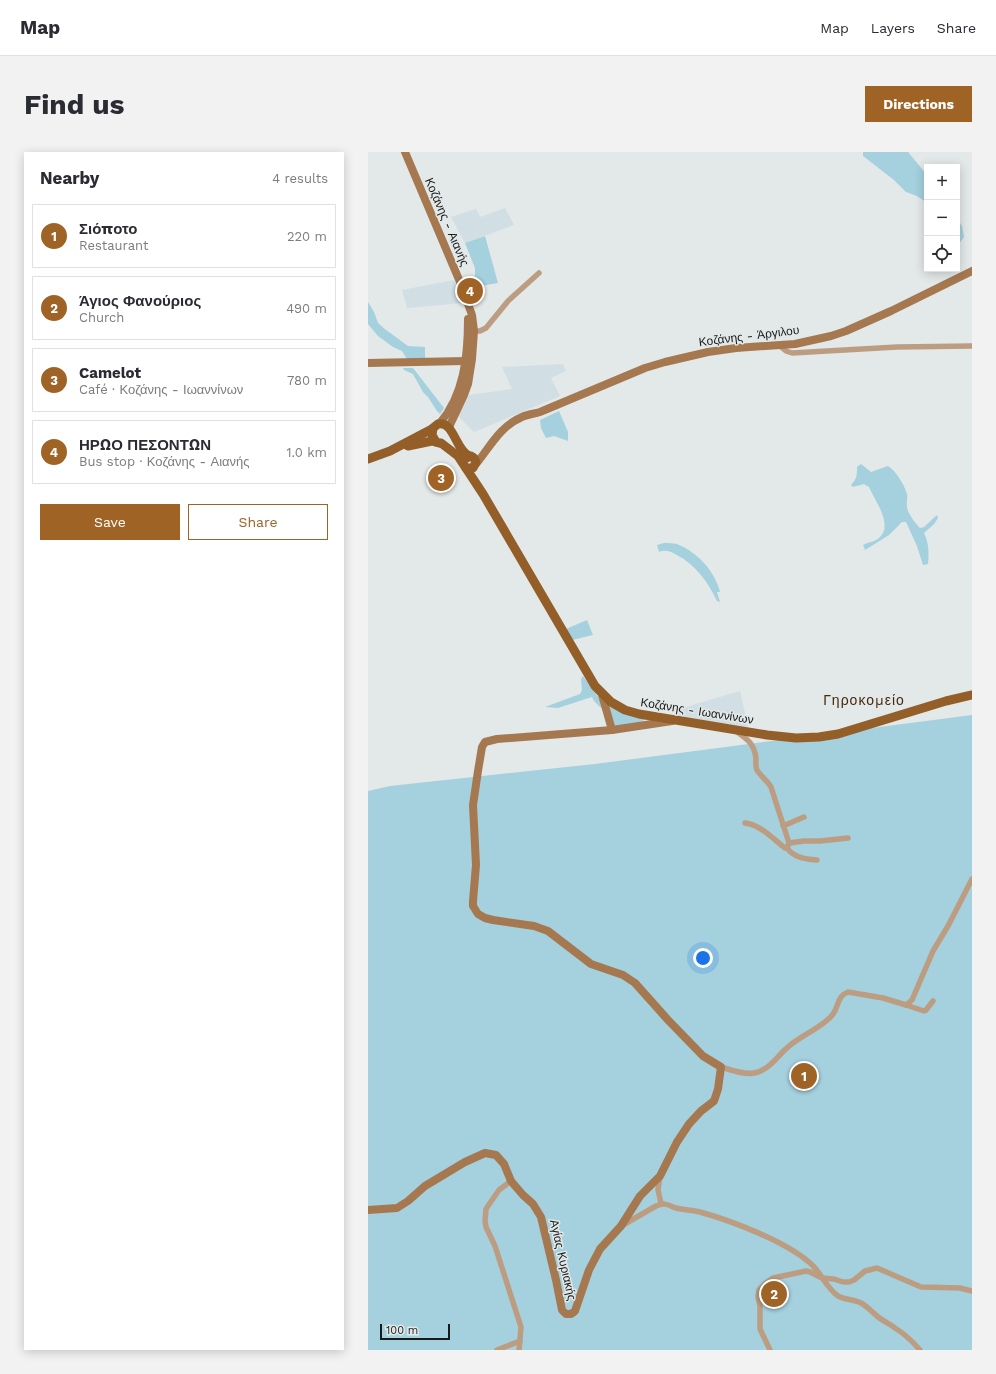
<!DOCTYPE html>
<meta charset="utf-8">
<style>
body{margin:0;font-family:"Work Sans",sans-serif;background:#f2f2f3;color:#2b2b33}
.controls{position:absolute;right:12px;top:12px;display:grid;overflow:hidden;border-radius:0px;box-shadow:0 2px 10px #0003}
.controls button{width:36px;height:36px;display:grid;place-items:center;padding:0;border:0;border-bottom:1px solid #e1e1e2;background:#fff;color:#2b2b33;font:20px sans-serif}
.scale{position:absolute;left:12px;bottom:10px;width:70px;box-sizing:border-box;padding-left:4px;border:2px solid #191b1b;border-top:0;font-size:11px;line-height:14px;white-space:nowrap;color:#191b1b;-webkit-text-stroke:3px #e3e8e9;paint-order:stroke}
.you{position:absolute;left:335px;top:806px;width:14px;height:14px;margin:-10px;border:3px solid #fff;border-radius:50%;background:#1a73e8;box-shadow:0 0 0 6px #1a73e833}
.badge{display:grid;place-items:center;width:26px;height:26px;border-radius:50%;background:#9f6326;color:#fff;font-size:13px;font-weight:700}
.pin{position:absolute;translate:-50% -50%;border:2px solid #fff;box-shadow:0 1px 4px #0006}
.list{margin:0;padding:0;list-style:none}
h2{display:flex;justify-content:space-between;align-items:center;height:52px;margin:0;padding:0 16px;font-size:17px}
h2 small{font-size:13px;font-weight:400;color:#7c7c81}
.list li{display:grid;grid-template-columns:26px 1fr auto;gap:12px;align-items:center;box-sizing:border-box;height:64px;margin:0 8px 8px;padding:0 8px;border:1px solid #e1e1e2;border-radius:0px}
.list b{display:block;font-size:15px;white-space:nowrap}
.list p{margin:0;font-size:13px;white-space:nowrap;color:#7c7c81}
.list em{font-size:13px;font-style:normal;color:#7c7c81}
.actions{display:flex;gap:8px;padding:12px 16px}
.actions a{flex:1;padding:9px 0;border:1px solid #9f6326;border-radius:0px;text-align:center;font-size:14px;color:#9f6326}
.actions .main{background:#9f6326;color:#fff}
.icon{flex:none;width:22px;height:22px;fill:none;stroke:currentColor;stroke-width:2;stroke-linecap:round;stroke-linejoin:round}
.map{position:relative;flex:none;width:604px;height:1198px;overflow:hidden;border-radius:0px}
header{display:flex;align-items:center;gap:24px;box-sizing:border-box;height:56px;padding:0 20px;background:#fff;border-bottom:1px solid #e1e1e2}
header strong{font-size:19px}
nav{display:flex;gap:22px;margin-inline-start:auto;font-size:14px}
.intro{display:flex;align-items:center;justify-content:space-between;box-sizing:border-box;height:96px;padding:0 24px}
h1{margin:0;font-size:28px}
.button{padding:10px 18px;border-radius:0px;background:#9f6326;color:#fff;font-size:14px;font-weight:700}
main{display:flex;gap:24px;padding:0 24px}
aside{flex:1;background:#fff;border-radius:0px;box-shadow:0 2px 10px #0003}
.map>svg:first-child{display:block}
.built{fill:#d1dee3}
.green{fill:#a5d0de}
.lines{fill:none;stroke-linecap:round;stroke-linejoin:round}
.street{stroke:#bc9d82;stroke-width:5.5}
.secondary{stroke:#a57850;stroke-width:8}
.primary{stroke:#935e27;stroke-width:9}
.labels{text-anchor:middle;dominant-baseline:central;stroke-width:3;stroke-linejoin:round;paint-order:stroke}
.street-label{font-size:12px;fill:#191b1b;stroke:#e3e8e9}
.quarter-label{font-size:14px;letter-spacing:1px;fill:#46290b;stroke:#e3e8e9}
</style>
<header>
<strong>Map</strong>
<nav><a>Map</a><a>Layers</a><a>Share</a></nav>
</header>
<div class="intro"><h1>Find us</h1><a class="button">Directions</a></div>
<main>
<aside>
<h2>Nearby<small>4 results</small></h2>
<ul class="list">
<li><span class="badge">1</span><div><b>Σιόποτο</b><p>Restaurant</p></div><em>220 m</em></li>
<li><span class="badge">2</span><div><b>Άγιος Φανούριος</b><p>Church</p></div><em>490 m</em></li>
<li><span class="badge">3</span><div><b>Camelot</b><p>Café · Κοζάνης - Ιωαννίνων</p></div><em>780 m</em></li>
<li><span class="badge">4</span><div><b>ΗΡΩΟ ΠΕΣΟΝΤΩΝ</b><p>Bus stop · Κοζάνης - Αιανής</p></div><em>1.0 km</em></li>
</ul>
<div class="actions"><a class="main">Save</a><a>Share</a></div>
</aside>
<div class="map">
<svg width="604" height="1198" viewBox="0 0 604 1198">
<rect width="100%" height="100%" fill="#e3e8e9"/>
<g class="built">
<path d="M137 56 146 73 97 91 83 65 108 57 112 65Z"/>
<path d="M86 128 95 151 39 156 34 138Z"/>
<path d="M195 212 198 219 183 226 192 244 106 280 90 264 101 243 144 237 134 215Z"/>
<path d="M372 539 380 575 305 564 318 555Z"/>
</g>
<g class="green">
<path d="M495 0H540L559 23V51L549 44 538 40 526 28 495 4Z"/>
<path d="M589 66 594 74 596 85 591 92 589 88Z"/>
<path d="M117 84 130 131 107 135V116L97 91Z"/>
<path d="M0 150 6 160 10 171 18 178 40 194 57 195V207H39L34 199 25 195 10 184 0 172Z"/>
<path d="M35 216H45L76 256 72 262 69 259 60 245 55 240 45 222 36 218Z"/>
<path d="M191 259 200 280V289L186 284 178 286 173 276 172 268Z"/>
<path d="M493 312 503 320 520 314C528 319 536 332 539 342 540 346 538 350 539 355 540 362 547 371 552 376L556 375 569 363 570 366 566 372 556 381C561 391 561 401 560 412L555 413 549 394 538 370H534L521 383 497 398 495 393C500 390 507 390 511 386 526 373 507 349 501 335L496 332 485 335 483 333C489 327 489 323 489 315Z"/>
<path d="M296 391C300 391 305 391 309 392 329 400 347 419 352 440H349L352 450 349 449C340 430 328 413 309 403 304 400 297 397 291 400L289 393Z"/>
<path d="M219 468 225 483 204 488 198 477Z"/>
<path d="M215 524 231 546 234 554 233 556 226 549 224 545 190 556 177 555 212 542 214 538 213 527Z"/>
<path d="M240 553 278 567 264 574 246 576Z"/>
<path d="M604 563V1198H0V639L22 634 227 612Z"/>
</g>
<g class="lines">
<g class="street">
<path d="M106 179H112L118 176 140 149 171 121"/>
<path d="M412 194 418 199 424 201 529 195 604 194"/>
<path d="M368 579C379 587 386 591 388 606 388 610 387 614 389 618 393 625 399 628 403 635L421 691 419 696"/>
<path d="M377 671C393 673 404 686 417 696H419C426 706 438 707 449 708"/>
<path d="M415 674 436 665"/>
<path d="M421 691 436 689H452L480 686"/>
<path d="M538 853 556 859 558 858 565 849"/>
<path d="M353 915C363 918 376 923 386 921 402 918 409 904 420 895 432 884 457 874 465 862 471 854 469 844 480 840L515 846 538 853 544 848 565 799 580 774 604 727"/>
<path d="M292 1024 290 1038 293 1051"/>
<path d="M143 1029 131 1038 122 1051 118 1057 117 1069 118 1075 127 1094 153 1175 151 1198"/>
<path d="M255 1073 288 1054C297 1050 300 1053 308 1056 316 1058 324 1058 332 1060 364 1069 417 1089 442 1111 453 1120 458 1136 470 1144 477 1148 485 1147 493 1151 499 1154 504 1160 509 1164 515 1169 522 1172 527 1176 537 1182 545 1190 552 1198"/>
<path d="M129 1198 152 1189"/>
<path d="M402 1198 392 1177V1154L390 1145 391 1138 398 1131 405 1126 438 1119 442 1120 454 1126 466 1127 475 1130H481L486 1128 497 1119 509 1116 553 1135 592 1136 604 1139"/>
</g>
<g class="secondary">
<path d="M37 0 92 130 104 163 106 179 104 207 100 232 96 243 81 275"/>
<path d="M0 211 97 209"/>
<path d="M72 271C96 243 100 204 100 167"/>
<path d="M108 312C122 295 132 274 154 265 160 262 166 262 172 260L277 216 297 210 340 200 368 196 427 192 463 184 478 179 523 159 604 119"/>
<path d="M234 543 244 578"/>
<path d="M0 1058 29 1056 40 1049 57 1034 97 1010 117 1001 128 1003 136 1012 143 1029 155 1043 165 1052 173 1065 188 1128 194 1158 198 1162H203L207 1159 221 1118 232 1097 253 1074 272 1044 292 1024 309 990 321 972 333 959 346 949 350 937 353 915 335 904 300 868 267 831 255 823 223 812 180 779 166 774 125 768 117 766 110 762 105 754V749L108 713 105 653 110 619 114 595 117 590 129 587 244 578 304 569"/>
</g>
<g class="primary">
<path d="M68 290 64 283 65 276 70 272C86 269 87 297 101 304"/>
<path d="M73 291 90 304 115 342 227 534 243 550 257 558 271 562 399 583 428 586 451 585 470 582 578 549 604 543"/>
<path d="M40 294 64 289 71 291"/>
<path d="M0 307 22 299 64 277"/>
<path d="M96 307 103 304 106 306 108 310 105 316H98"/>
</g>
</g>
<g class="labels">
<g class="street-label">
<text transform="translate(79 70) rotate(67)">Κοζάνης - Αιανής</text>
<text transform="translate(381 184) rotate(-7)">Κοζάνης - Άργιλου</text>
<text transform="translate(329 559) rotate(9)">Κοζάνης - Ιωαννίνων</text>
<text transform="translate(195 1108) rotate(77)">Αγίας Κυριακής</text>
</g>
<g class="quarter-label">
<text x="496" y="548">Γηροκομείο</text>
</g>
</g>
</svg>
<div class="controls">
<button>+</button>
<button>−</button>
<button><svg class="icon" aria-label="locate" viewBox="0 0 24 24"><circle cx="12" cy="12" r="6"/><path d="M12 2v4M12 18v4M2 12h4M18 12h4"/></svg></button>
</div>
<div class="scale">100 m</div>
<div class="you"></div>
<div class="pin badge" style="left:436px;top:924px">1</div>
<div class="pin badge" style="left:406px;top:1142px">2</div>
<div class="pin badge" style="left:73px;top:326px">3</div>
<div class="pin badge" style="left:102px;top:139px">4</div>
</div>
</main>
